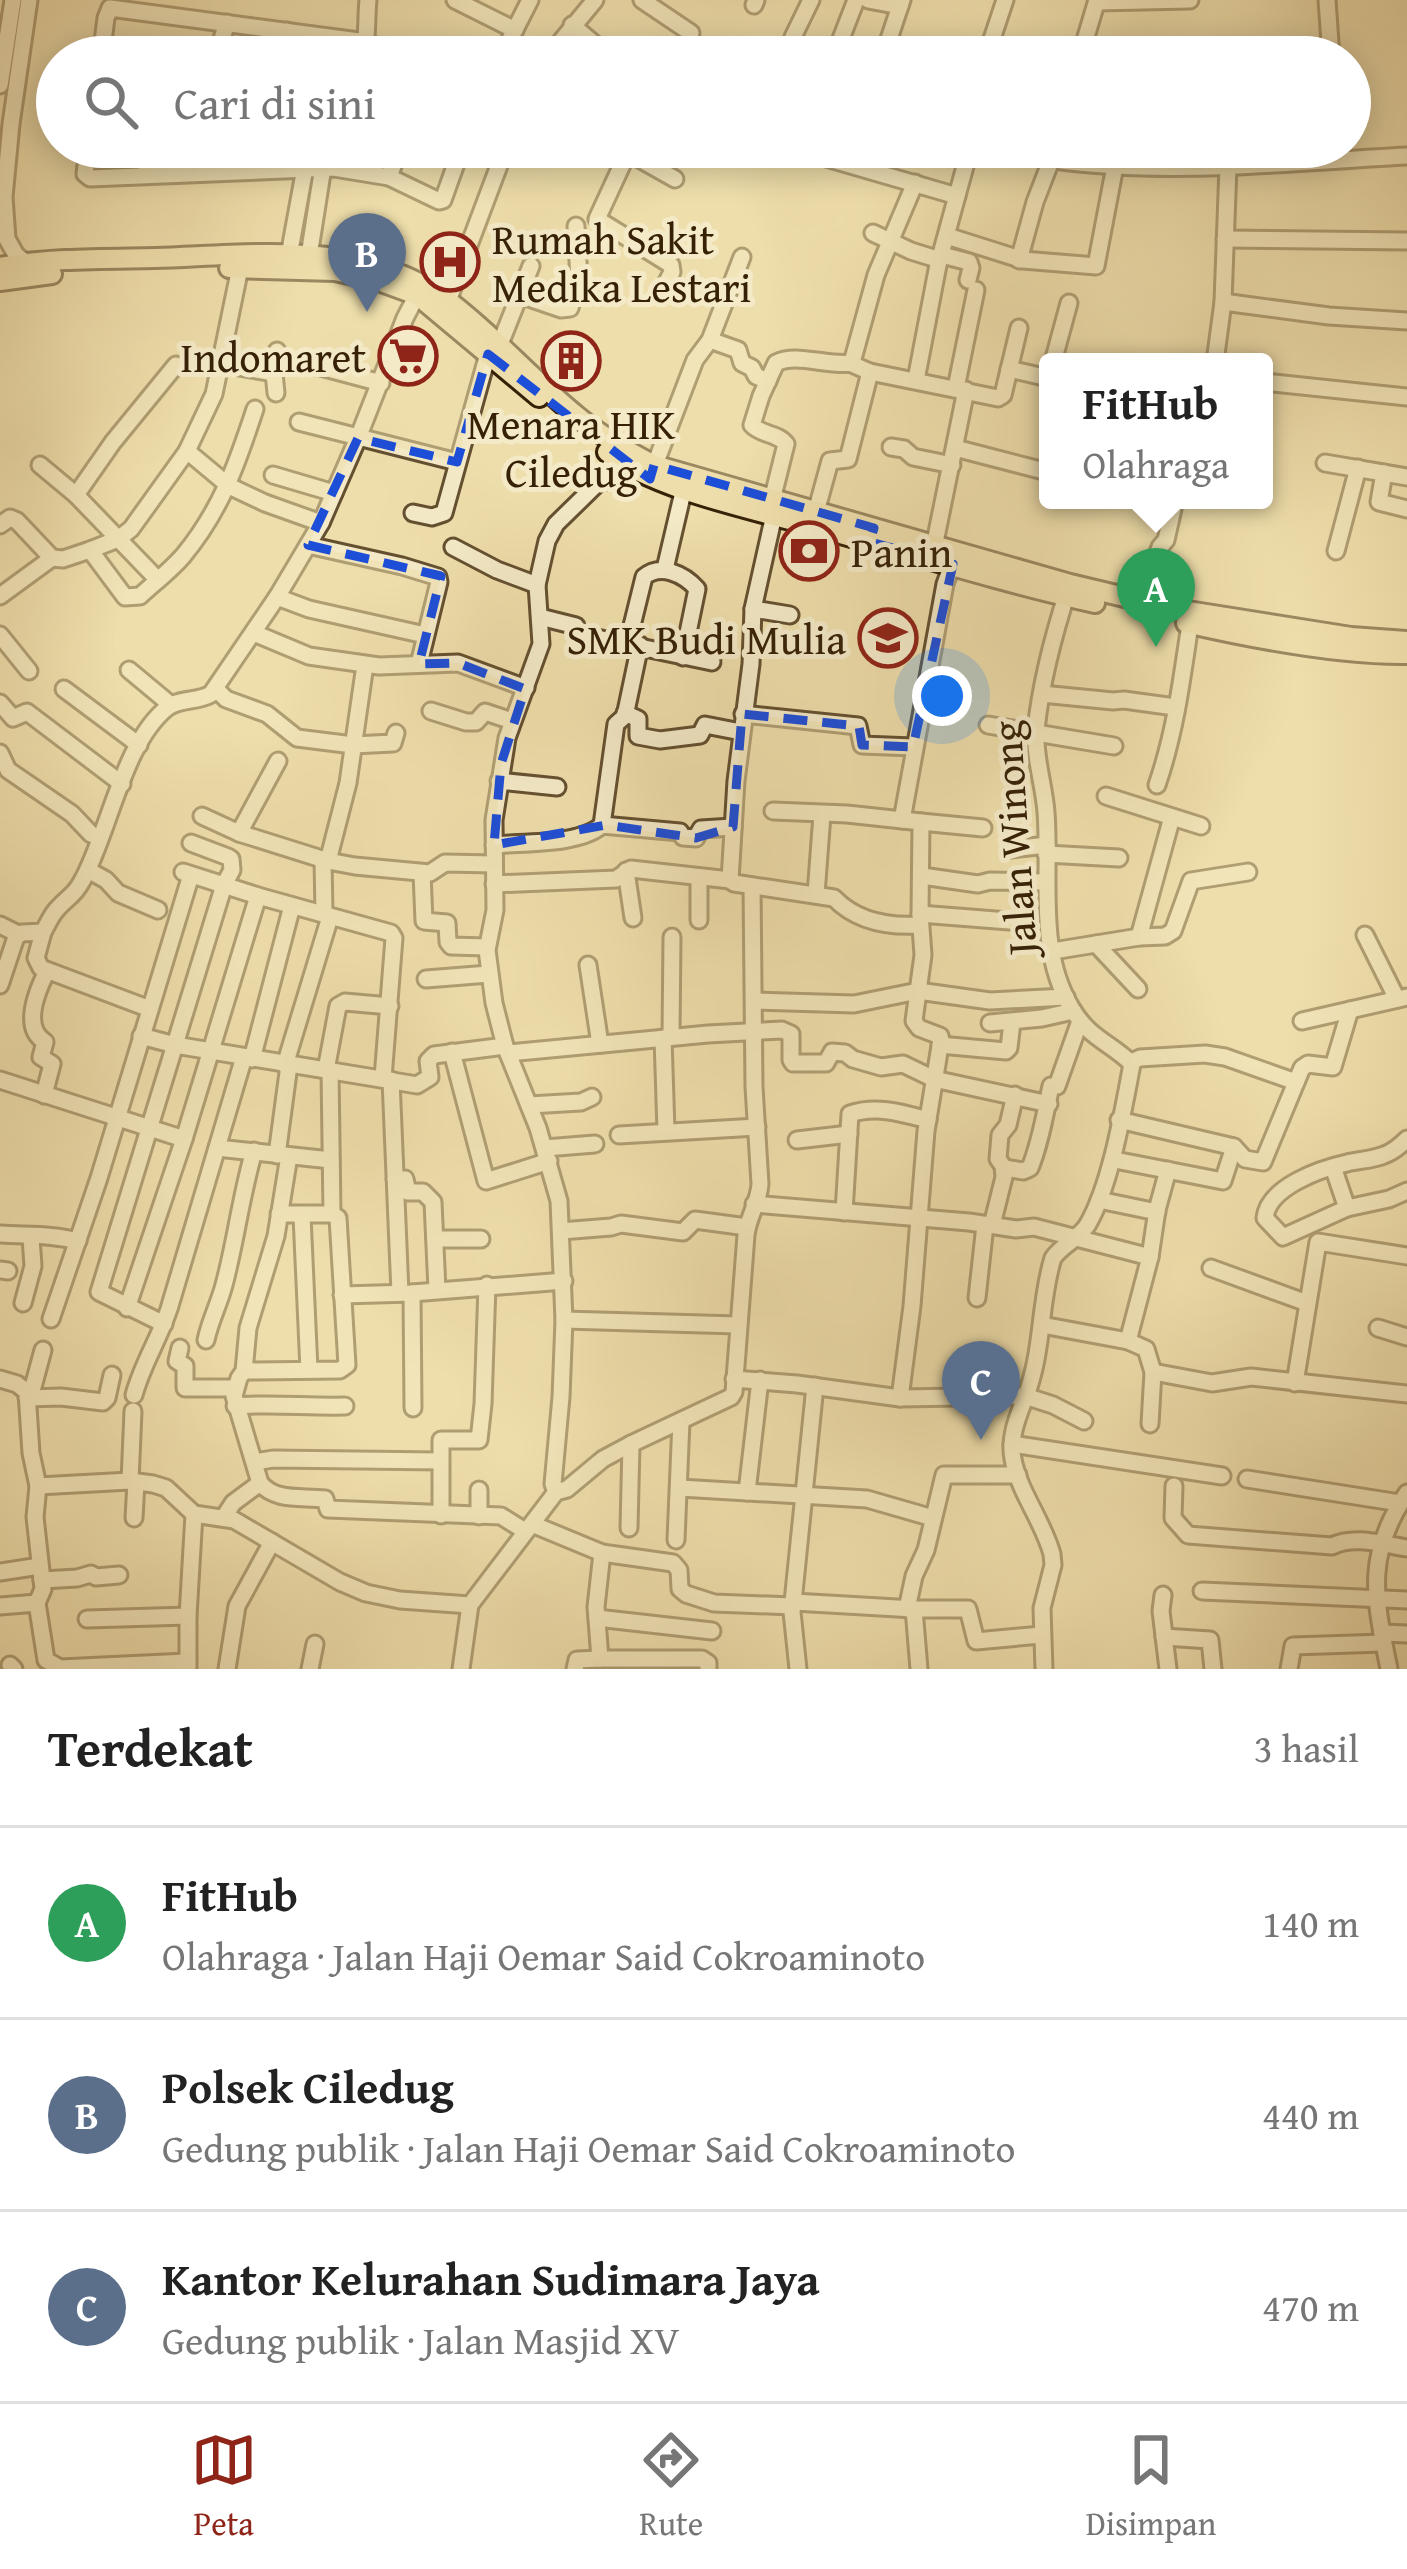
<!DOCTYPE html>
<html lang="id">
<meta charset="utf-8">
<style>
body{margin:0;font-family:"Gentium Book Plus",serif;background:#f6f6f6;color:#222}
.you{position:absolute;left:942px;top:696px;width:42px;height:42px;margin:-30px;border:9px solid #fff;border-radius:50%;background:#1a73e8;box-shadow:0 0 0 18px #1a73e833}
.badge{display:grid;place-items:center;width:78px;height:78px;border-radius:50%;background:#8f2418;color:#fff;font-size:39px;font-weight:700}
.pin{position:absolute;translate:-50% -99px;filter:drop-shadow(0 3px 6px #0008)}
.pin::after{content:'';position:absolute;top:63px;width:42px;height:36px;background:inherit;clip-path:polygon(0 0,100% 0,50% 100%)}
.popup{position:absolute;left:1039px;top:353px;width:234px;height:156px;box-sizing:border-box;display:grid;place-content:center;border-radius:12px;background:#fff;filter:drop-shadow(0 3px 9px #0005);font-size:39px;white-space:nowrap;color:#767676}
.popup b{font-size:45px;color:#222}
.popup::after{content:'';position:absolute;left:50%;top:100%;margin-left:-24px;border:24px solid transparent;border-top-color:#fff}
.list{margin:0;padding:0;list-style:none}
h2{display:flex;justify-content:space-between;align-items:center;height:156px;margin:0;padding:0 48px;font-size:51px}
h2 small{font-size:39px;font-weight:400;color:#767676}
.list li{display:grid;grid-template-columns:78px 1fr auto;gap:36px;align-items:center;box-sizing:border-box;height:192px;padding:0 48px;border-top:3px solid #e0e0e0}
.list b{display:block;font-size:45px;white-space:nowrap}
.list p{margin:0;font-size:39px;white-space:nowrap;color:#767676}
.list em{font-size:39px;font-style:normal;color:#767676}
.icon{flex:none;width:66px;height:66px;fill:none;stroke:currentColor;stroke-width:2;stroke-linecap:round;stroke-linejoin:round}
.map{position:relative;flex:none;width:1407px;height:1669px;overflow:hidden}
.search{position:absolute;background:#fff;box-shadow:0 6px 30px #0003;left:36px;right:36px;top:36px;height:132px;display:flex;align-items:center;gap:30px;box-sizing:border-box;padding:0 42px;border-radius:66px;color:#767676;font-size:45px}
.sheet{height:732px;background:#fff}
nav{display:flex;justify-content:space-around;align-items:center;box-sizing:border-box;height:168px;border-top:3px solid #e0e0e0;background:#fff;font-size:33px;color:#767676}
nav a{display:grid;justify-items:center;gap:6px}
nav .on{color:#8f2418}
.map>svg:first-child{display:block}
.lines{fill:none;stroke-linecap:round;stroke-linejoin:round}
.minor-casing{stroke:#645030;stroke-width:21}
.major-casing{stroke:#362107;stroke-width:24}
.minor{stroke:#f4eac8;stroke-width:15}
.major{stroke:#eedeab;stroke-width:18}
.marked{fill:none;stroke:#1d4ed8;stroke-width:9;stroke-dasharray:24 15;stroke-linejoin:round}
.labels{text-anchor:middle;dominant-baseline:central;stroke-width:10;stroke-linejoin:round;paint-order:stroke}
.poi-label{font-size:42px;fill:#362107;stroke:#f4eac8;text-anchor:start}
.street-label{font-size:42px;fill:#362107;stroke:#f4eac8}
</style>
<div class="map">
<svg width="1407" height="1669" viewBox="0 0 1407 1669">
<rect width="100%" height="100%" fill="#eedeab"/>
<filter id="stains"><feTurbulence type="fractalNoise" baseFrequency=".00167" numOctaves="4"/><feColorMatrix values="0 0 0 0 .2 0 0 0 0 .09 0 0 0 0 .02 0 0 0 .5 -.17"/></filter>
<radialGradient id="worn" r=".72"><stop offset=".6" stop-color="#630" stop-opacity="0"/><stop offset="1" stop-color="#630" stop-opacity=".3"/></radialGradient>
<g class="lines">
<g class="minor-casing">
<g id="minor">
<path d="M455 0 515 30"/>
<path d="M642 0 691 33"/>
<path d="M868 0 900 6"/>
<path d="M1327 0 1331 57"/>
<path d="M1097 2 1190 0"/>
<path d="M754 5 756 0"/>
<path d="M572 25 610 57"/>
<path d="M793 37 811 0"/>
<path d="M101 57 106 18 110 8 359 41 412 57"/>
<path d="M216 57 227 23"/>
<path d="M278 57 287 31"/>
<path d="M363 57C368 39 366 19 368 0"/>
<path d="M501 57 530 0"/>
<path d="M548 57 595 0"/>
<path d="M834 57 856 0"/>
<path d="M883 57 902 0"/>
<path d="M986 57 1005 0"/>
<path d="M1080 57 1097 0"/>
<path d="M0 85 13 0"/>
<path d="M88 147 85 174 90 178 334 168 389 177 439 201 443 200 462 147"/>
<path d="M788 147 957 196"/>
<path d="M1049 147 1050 156 1054 160C1171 176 1290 162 1407 156"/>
<path d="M622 149 675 179"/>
<path d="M627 154 597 219 671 265 672 272 661 293"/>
<path d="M236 171 245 147"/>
<path d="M146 175 150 147"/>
<path d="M389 177 400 147"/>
<path d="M915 183 876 275 853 359 854 365 870 372 998 398 1003 395 1019 328"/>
<path d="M873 233 911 251 940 260"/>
<path d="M947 236 1023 260 1096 266 1115 166"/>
<path d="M1225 239 1407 241"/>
<path d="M942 255 969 262 971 268 968 280"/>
<path d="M1019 260 1035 202 1052 158"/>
<path d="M288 261 305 168 312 147"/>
<path d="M25 262 16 255 7 239 4 197 11 124 29 0"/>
<path d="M308 262 323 167 330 147"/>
<path d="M520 295 561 309 570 308 579 279 576 226"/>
<path d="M448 301 506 147"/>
<path d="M1223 302 1329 316 1407 321"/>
<path d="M710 340 738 350 742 363 752 368 756 376 768 381"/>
<path d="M500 344 531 266"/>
<path d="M302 362 381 383"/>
<path d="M1053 362 1069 303"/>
<path d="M1215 362 1223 302 1228 166"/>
<path d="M221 364 274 373"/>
<path d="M1009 369 1044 377 1048 376"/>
<path d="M916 380 938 265 969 152"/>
<path d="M1264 382 1407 397"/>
<path d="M956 388 976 290"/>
<path d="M276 393 274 373 277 351"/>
<path d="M299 422 457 462"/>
<path d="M891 447 904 449 913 457 952 465"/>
<path d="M955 448 1040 470"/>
<path d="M187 451 229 486 265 503 321 523"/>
<path d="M1325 463 1407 477"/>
<path d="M40 465 76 495 158 580"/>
<path d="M1384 473 1379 502 1407 509"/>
<path d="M273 475 334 493"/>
<path d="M651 475 695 360 710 340 742 257"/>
<path d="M601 480 619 483"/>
<path d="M76 495 113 442 176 365"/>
<path d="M772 500 786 444C778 433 761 435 752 425L761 396 776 363C796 352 828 367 853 363"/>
<path d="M816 512 830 461 848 459 870 372"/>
<path d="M413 513 432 517 444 513 488 354"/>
<path d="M774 515 753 609 751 664 736 781 730 880 734 883 834 898C856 921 888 927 920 925"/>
<path d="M0 525 10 518 17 521 52 558"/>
<path d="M308 545 402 566 438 577 439 582 419 664"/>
<path d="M453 547 497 570 537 585"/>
<path d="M90 550 125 597 140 596C154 583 170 571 183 556 221 510 237 464 255 409"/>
<path d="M1336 551 1358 468"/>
<path d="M933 552 966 390"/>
<path d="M665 569 684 488"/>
<path d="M0 596 52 558 63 559 90 550 118 539 131 529 187 451 214 394 240 268"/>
<path d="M277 597 309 609 425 635"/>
<path d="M1140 601 1160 547 1166 540 1173 509"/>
<path d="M753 609 790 615"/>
<path d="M540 617 576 626"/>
<path d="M254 633 309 656 379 666 458 663 526 688"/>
<path d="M0 635 29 671"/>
<path d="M587 636 712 662"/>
<path d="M628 642 644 577C660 563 684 574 697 589L683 657"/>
<path d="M129 670 171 705"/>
<path d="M64 689 139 745"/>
<path d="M216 689 226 699 267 714 297 738 353 745 393 743 396 733"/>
<path d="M1042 694 1113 701 1124 700 1175 707"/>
<path d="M0 703 13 718 27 712 122 784"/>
<path d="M431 711 466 722H476L485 712 512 721"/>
<path d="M625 713 638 719V736L660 740 700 735 705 725 741 732"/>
<path d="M743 714 858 726 862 745 913 747"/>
<path d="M988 725 1114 746"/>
<path d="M0 753 8 770 72 814 91 834 100 838"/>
<path d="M499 781 557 787"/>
<path d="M1157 785C1175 733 1182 679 1190 624"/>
<path d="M1106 796 1201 826"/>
<path d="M773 811 847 814 921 822 920 914 923 955 914 1021 919 1028 940 1036 941 1040 926 1131 912 1306 900 1398"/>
<path d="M202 816 239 833 328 861 355 866 430 873 445 863 494 864"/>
<path d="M902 820 945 584 954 559"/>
<path d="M921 822 983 828"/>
<path d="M602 825 616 724 625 716 640 645"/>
<path d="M239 833 278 761"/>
<path d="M494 845C524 842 580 845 602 825L680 832 683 837 696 838 701 829 733 827"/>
<path d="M1011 849 1047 845"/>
<path d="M1046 854 1119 858"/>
<path d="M323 859 324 914"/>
<path d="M328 861 348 783 365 665"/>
<path d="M88 870 106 880 118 893 158 910"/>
<path d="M626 871 633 918"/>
<path d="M183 872 258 896 391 933 394 938 383 1078"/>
<path d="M422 873 424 921 447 923 448 942 451 946 487 947"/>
<path d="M922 876 978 884 990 881 1045 882"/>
<path d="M699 877V920"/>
<path d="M494 884 616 879 631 869 730 880"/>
<path d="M816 894 822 815"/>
<path d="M920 914 1021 922"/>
<path d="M0 925 18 934"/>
<path d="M43 932 36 958 41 968 150 1009"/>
<path d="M1365 935 1397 999"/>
<path d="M1139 937 1172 817"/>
<path d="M1096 944 1138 989"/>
<path d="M1053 951 1139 937 1165 936 1173 931 1191 881 1248 872"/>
<path d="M588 965 600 1044"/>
<path d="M426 979 489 974"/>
<path d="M0 985 16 937 22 933 43 932C48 924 51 915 58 908 68 897 75 895 82 881 109 833 123 742 168 707 181 698 198 702 211 694L277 597 321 523 358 438 405 318 417 295"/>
<path d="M754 1001 854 1004 918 991 990 1001 1066 997"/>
<path d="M1302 1021 1407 997"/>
<path d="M990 1023 1042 1018 1073 1011"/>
<path d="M141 1036 175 1045 417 1085 430 1077 428 1061 434 1055 505 1046"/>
<path d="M671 1037 672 937"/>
<path d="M663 1038 666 1131"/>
<path d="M940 1045 1006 1051 1009 1048 1012 1022"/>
<path d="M452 1052 486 1181 549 1161"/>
<path d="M508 1053 708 1034 782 1030 791 1034V1060L793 1063H826L832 1052 845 1053 853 1059 881 1067 903 1064 934 1079 1049 1104"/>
<path d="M252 1059 292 906"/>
<path d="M1131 1062 1140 1058 1205 1054 1225 1057 1296 1082"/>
<path d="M285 1065 330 917"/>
<path d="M326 1070 338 1006 345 1002 390 1006"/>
<path d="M330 1070 332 1214"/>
<path d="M0 1080 184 1139"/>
<path d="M391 1080 400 1293"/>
<path d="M44 1095 52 1064 41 1057 45 1042C22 1028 36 993 47 971"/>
<path d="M529 1105 581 1102 592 1097"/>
<path d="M1119 1120 1234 1147 1245 1159 1263 1162 1302 1068 1308 1064 1333 1067 1350 1010"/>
<path d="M619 1135 757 1127"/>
<path d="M1407 1139C1400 1146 1393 1152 1384 1155 1372 1160 1359 1160 1347 1163 1320 1169 1268 1187 1265 1218L1283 1237 1347 1208 1389 1199 1407 1191"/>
<path d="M797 1140 849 1134"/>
<path d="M217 1148 331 1160"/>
<path d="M545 1148 595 1144"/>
<path d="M277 1155 289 1065"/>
<path d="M1120 1161 1223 1181 1234 1147"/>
<path d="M1333 1167 1347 1208"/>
<path d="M1004 1168 1023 1171 1030 1168C1041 1141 1045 1113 1051 1086H1057L1080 1021"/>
<path d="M395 1179H405L408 1192H423L433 1202 437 1290"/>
<path d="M1099 1200 1157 1212"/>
<path d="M754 1204 969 1222 1016 1229 1034 1227 1150 1257"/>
<path d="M844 1212 850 1114C876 1105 902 1113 928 1120"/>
<path d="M302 1216 309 1370"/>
<path d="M992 1225 1004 1177 1003 1166 998 1159 1000 1135 1008 1125 1015 1095"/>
<path d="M561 1231 611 1227 621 1224 683 1232 695 1220 747 1227"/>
<path d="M0 1234C27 1236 52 1234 78 1241"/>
<path d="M435 1239H481"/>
<path d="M1211 1268 1307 1303"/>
<path d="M0 1270 8 1271"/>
<path d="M412 1293 413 1408"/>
<path d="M342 1295 412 1293 564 1281"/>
<path d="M977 1298 985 1225"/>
<path d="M23 1303 33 1266 31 1238"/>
<path d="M127 1308 184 1139 258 896"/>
<path d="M51 1319 99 1178 191 875"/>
<path d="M564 1320 738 1325"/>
<path d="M164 1324 99 1292 224 885 232 870 231 859 228 857 191 843"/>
<path d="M1042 1325 1128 1341 1146 1349 1153 1372 1150 1424"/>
<path d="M1378 1328 1407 1337"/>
<path d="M206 1340C210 1321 219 1304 224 1285 236 1240 241 1195 254 1151"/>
<path d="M1128 1341 1150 1257 1157 1210 1168 1170"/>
<path d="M180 1348 177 1361 185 1366V1388H235"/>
<path d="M244 1371 340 1370 347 1365 338 1218 332 1214H279"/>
<path d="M1153 1372 1212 1383 1251 1377 1407 1394"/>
<path d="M0 1379 17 1384 27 1392 31 1453 38 1486 35 1517 43 1589 37 1603 46 1660 60 1668 187 1662"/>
<path d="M734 1379 797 1384 900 1398 1025 1396 1053 1405 1084 1421"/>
<path d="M1295 1383 1318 1242 1407 1256"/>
<path d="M27 1392 33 1387 43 1350"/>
<path d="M134 1395C142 1365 159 1339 169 1309L244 1057"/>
<path d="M27 1398 61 1397 103 1402 107 1398 112 1375"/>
<path d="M235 1406C271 1403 308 1407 345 1406"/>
<path d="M1012 1444 1222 1476"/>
<path d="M255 1462 273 1459 440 1461"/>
<path d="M1247 1479 1400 1503"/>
<path d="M130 1481 133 1411"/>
<path d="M260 1483 234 1396 239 1378 244 1371 248 1328 276 1236 289 1156"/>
<path d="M260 1483C276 1502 301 1496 325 1499L328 1509 501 1516 525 1531"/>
<path d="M38 1486 130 1481 153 1484 166 1488 194 1514 234 1520 340 1582 366 1593 400 1600 470 1605"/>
<path d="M1174 1486 1173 1518 1188 1535 1332 1546C1354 1535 1382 1544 1407 1548"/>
<path d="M680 1488 867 1499 933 1518"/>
<path d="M479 1490V1516"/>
<path d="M556 1492 553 1484 561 1397 564 1320 559 1201 538 1128 505 1046 494 1003 487 950 495 910 494 820 507 738 541 644 537 585 547 541 556 524 601 480 620 451"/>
<path d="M747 1492 760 1380"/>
<path d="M441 1515V1440H479L483 1404 487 1285"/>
<path d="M224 1517 233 1503 260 1483"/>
<path d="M134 1518 136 1482"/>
<path d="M532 1524 602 1553 673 1563 679 1570 680 1589 686 1594 714 1603 793 1606"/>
<path d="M629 1528 631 1444"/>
<path d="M676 1540 681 1421"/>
<path d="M602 1553 596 1607 600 1659H702L708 1663V1669"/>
<path d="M0 1572 40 1566"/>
<path d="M42 1580 77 1578 91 1574 96 1577 119 1575"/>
<path d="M1202 1591 1407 1600"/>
<path d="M1163 1595 1161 1611 1168 1669"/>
<path d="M794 1602 914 1609 919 1669"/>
<path d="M0 1606 37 1603"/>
<path d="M907 1609 914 1576 926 1550 944 1475H1018"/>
<path d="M914 1609H968L976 1641 1041 1635"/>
<path d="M597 1618 712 1631"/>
<path d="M87 1619 188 1616"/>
<path d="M1382 1633 1407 1634"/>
<path d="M1164 1637 1210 1640 1213 1669"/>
<path d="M10 1665 14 1669"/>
<path d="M188 1667V1616L194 1514"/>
<path d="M227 1669 237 1606 272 1542"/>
<path d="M310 1669 315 1644"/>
<path d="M461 1669 470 1605 556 1492 567 1489 603 1459 631 1444 731 1397 734 1392 746 1235C748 1217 759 1202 760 1184L754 1087 752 886"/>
<path d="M575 1669 577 1660 600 1659"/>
<path d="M798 1669 792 1612 815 1386"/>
<path d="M1044 1669 1042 1608 1053 1565 1052 1554C1043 1521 1019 1492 1013 1459 1008 1434 1021 1410 1029 1387 1043 1345 1040 1299 1053 1258 1063 1244 1080 1238 1088 1224 1111 1184 1123 1111 1132 1064 1111 1043 1090 1039 1072 1009 1036 950 1051 877 1046 812 1044 785 1034 756 1036 730 1041 681 1054 633 1069 587"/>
<path d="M1289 1669 1293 1646 1383 1643"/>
<path d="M1389 1669C1375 1599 1364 1556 1407 1493"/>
</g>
</g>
<g class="major-casing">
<g id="major">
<path d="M0 267C51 258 104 259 155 258 253 255 363 239 447 300 494 335 532 380 577 416 601 436 627 451 654 465L1070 584 1175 609 1351 637 1407 641"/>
<path d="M229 268 335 271 376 280 417 295 539 397"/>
<path d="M0 281 52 274"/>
<path d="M607 452C655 490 756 510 816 527 909 553 1001 582 1095 603"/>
<path d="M1186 623C1252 638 1340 655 1407 654"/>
</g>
</g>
<use href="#minor" class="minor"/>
<use href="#major" class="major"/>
</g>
<path d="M0 0H1407V1669H0ZM488 354 650 479 654 465 874 528 870 542 953 564 913 747 862 745 859 726 742 714 733 827 696 838 606 825 494 845 501 764 525 689 458 663 419 664 441 576 308 545 358 438 457 462Z" fill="#eedeab" fill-opacity=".55" fill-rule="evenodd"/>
<path class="marked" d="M488 354 650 479 654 465 874 528 870 542 953 564 913 747 862 745 859 726 742 714 733 827 696 838 606 825 494 845 501 764 525 689 458 663 419 664 441 576 308 545 358 438 457 462Z"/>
<defs>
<g id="hospital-ring" transform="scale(3)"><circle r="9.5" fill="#f4eac8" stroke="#8f2418" stroke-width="1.5"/><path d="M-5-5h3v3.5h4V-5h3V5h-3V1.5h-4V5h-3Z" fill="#8f2418"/></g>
<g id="supermarket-ring" transform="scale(3)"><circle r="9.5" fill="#f4eac8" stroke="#8f2418" stroke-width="1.5"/><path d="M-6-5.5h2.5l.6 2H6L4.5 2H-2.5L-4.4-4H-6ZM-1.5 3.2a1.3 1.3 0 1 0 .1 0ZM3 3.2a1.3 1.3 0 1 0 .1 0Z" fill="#8f2418"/></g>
<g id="building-ring" transform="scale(3)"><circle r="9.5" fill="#f4eac8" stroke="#8f2418" stroke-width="1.5"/><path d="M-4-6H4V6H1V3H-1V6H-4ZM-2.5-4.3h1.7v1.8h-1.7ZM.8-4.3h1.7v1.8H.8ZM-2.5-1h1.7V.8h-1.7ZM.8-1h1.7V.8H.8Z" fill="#8f2418"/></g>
<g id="bank-ring" transform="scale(3)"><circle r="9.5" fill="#f4eac8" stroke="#8f2418" stroke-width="1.5"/><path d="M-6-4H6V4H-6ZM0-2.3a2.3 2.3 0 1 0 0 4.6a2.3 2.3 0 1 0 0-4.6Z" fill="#8f2418"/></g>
<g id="school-ring" transform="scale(3)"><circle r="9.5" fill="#f4eac8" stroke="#8f2418" stroke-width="1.5"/><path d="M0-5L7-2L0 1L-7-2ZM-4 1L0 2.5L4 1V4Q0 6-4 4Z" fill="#8f2418"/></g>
</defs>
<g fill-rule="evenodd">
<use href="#hospital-ring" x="450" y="262"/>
<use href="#supermarket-ring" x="408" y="356"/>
<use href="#building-ring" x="571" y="361"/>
<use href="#bank-ring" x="809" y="551"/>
<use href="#school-ring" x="888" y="638"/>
</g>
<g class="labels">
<g class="poi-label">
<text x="492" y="238">Rumah Sakit<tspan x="492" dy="48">Medika Lestari</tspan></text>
<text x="366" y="356" text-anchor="end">Indomaret</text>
<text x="571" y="423" text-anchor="middle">Menara HIK<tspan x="571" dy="48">Ciledug</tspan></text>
<text x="851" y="551">Panin</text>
<text x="846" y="638" text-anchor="end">SMK Budi Mulia</text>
</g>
<g class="street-label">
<text transform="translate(1013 838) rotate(-94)">Jalan Winong</text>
</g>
</g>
<rect width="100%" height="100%" filter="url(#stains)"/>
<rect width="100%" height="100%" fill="url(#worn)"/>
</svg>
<div class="you"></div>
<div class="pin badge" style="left:1156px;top:647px;background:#2e9e5b">A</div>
<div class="popup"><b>FitHub</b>Olahraga</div>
<div class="pin badge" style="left:367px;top:312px;background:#5c6f8a">B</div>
<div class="pin badge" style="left:981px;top:1440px;background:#5c6f8a">C</div>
<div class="search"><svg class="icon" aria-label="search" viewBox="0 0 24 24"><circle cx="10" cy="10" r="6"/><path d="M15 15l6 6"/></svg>Cari di sini</div>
</div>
<section class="sheet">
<h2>Terdekat<small>3 hasil</small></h2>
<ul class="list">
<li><span class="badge" style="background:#2e9e5b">A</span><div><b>FitHub</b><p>Olahraga · Jalan Haji Oemar Said Cokroaminoto</p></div><em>140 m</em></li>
<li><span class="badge" style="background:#5c6f8a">B</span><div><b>Polsek Ciledug</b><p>Gedung publik · Jalan Haji Oemar Said Cokroaminoto</p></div><em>440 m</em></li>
<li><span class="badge" style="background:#5c6f8a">C</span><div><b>Kantor Kelurahan Sudimara Jaya</b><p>Gedung publik · Jalan Masjid XV</p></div><em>470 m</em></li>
</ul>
</section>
<nav>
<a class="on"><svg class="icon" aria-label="map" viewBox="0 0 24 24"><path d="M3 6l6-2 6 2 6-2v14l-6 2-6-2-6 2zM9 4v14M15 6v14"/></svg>Peta</a>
<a><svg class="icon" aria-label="directions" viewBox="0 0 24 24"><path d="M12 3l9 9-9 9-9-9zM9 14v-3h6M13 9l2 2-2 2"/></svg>Rute</a>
<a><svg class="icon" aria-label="saved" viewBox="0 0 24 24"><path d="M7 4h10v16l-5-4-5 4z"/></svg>Disimpan</a>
</nav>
